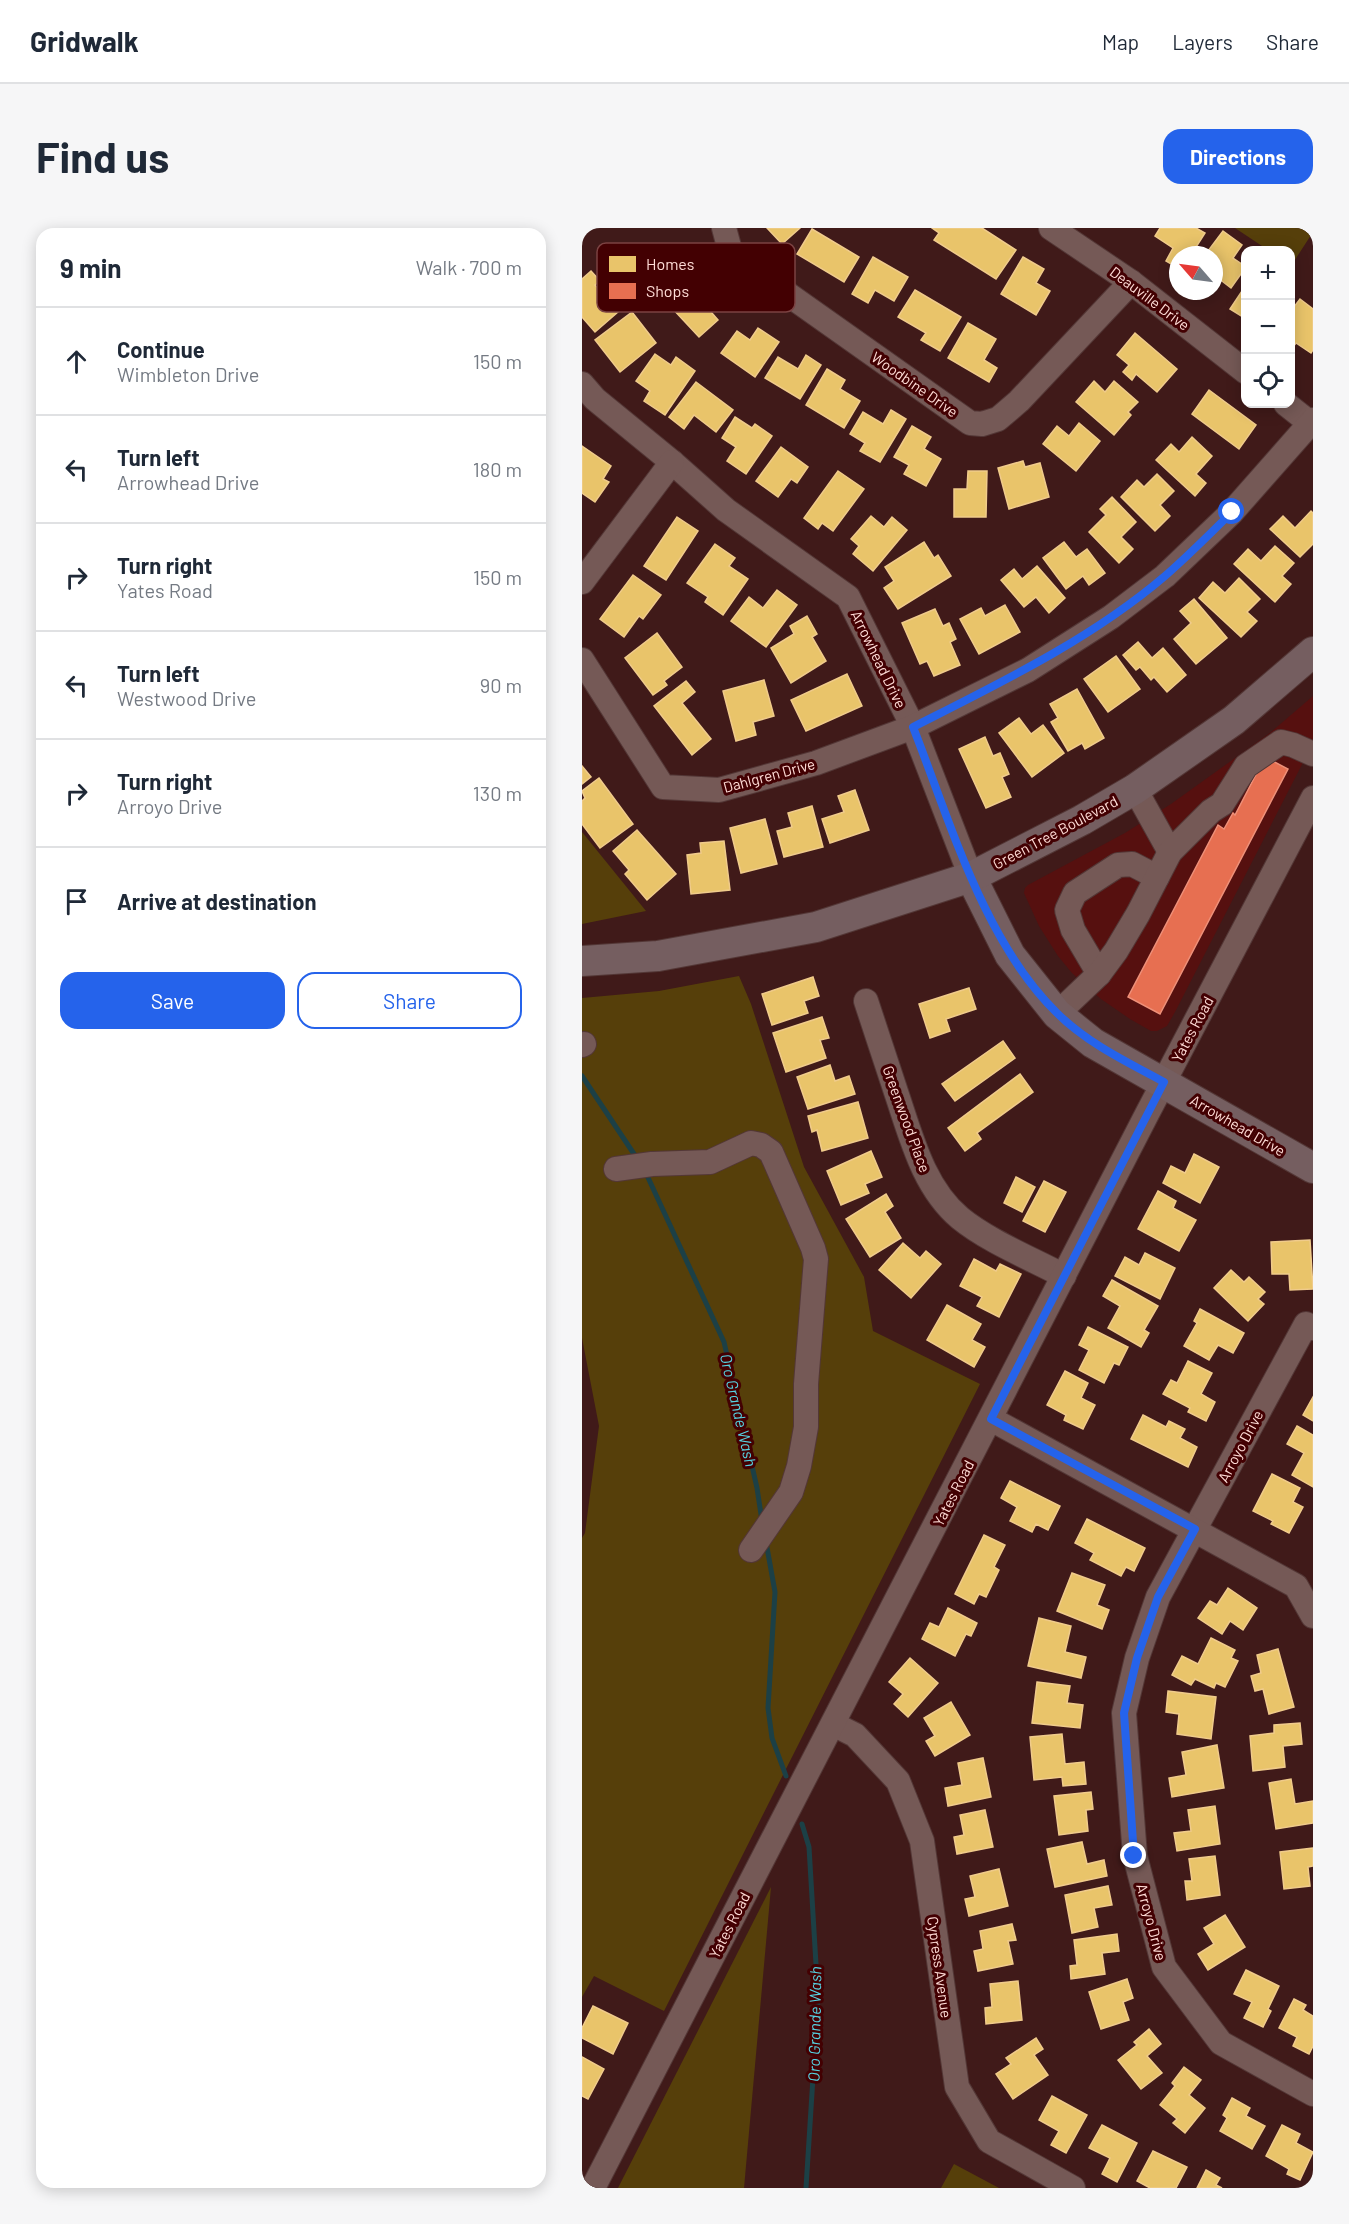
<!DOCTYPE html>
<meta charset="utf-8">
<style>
body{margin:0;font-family:Barlow,sans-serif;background:#f6f6f7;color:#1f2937}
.controls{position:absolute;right:18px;top:18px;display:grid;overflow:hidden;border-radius:12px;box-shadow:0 3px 15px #0003}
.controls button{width:54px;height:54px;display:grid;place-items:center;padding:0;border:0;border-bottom:2px solid #e0e1e3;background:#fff;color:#1f2937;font:30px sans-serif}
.compass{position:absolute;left:587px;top:18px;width:54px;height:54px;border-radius:50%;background:#fff;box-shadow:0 3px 15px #0003;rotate:298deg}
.stop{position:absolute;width:18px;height:18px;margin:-14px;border:4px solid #2563eb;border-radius:50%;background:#fff}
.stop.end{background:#2563eb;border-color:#fff;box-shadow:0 2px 6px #0008}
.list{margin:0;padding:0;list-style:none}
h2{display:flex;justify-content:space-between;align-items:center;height:78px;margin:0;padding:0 24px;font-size:26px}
h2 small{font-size:20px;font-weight:400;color:#747a83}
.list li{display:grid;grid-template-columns:39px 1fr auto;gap:18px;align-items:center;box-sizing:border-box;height:108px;padding:0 24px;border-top:2px solid #e0e1e3}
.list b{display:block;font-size:22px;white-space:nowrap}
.list p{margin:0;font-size:20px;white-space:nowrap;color:#747a83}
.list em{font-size:20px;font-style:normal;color:#747a83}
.actions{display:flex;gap:12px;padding:18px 24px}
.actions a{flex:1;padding:14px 0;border:2px solid #2563eb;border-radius:18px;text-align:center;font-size:21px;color:#2563eb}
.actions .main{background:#2563eb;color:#fff}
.icon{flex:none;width:33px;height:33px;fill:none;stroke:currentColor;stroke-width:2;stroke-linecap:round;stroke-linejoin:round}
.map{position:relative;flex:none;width:731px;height:1960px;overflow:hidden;border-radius:18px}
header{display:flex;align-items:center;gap:36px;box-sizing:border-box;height:84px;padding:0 30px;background:#fff;border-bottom:2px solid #e0e1e3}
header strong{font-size:28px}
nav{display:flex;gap:33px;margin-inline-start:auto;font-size:21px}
.intro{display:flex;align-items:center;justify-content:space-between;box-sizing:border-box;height:144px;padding:0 36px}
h1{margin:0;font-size:42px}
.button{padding:15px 27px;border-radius:18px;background:#2563eb;color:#fff;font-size:21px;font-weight:700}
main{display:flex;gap:36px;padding:0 36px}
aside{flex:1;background:#fff;border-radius:18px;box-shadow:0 3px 15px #0003}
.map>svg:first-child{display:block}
.built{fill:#56100f}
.green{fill:#563f0a}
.homes{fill:#e9c46a;stroke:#f0cb8b;stroke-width:1.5}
.shops{fill:#e76f51;stroke:#ee9079;stroke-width:1.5}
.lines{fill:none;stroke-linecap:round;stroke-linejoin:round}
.stream{stroke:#1c4046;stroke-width:5}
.minor-casing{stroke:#533736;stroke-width:26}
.major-casing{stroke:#533736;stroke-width:32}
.minor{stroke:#755956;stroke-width:24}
.major{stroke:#755e60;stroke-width:30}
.route{stroke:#2563eb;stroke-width:8}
.labels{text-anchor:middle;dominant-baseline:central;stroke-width:6;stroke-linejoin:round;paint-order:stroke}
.street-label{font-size:15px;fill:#ffdcd7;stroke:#430002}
.water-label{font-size:16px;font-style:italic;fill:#56d2e2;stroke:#430002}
.key{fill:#430002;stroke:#7b4242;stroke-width:1.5}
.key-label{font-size:16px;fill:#ffdcd7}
</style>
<header>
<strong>Gridwalk</strong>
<nav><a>Map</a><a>Layers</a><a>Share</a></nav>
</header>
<div class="intro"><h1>Find us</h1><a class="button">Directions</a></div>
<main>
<aside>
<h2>9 min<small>Walk · 700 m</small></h2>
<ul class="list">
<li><svg class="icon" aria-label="ahead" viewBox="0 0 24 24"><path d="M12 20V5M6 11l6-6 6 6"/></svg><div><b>Continue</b><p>Wimbleton Drive</p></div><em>150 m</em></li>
<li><svg class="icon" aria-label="left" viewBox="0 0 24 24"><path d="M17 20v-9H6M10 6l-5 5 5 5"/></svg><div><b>Turn left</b><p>Arrowhead Drive</p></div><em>180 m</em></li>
<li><svg class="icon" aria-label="right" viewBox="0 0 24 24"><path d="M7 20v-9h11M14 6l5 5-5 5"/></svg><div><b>Turn right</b><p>Yates Road</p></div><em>150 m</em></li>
<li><svg class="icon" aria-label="left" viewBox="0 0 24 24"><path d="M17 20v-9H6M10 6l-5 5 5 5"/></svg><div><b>Turn left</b><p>Westwood Drive</p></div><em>90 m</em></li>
<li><svg class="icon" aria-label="right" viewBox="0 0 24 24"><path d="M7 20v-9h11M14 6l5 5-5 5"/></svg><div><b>Turn right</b><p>Arroyo Drive</p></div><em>130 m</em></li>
<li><svg class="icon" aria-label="arrive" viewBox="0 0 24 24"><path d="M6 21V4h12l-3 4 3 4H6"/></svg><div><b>Arrive at destination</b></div></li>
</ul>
<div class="actions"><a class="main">Save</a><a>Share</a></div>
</aside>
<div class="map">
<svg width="731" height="1960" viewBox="0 0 731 1960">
<rect width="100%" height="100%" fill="#401a19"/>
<path class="built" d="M731 468V515L593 784 585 798 575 803H569L548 791 519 771 490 745 476 728 457 698 442 665 443 660 446 657 543 605 589 576 688 505Z"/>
<g class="green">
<path d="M653 0H731V4L709 38 708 22H686Z"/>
<path d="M0 604 64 683 0 696Z"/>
<path d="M157 748 169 776 222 939 282 1049 291 1103 398 1156 82 1783 12 1748 0 1769V1310L3 1305 17 1198 0 1110V770L77 763Z"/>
<path d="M189 1659 162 1960H36Z"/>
<path d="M372 1936 417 1960H359Z"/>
</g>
<g class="homes">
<path d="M185 0H218L200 16Z"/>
<path d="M350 0H400L434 22 414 51 352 12 357 5Z"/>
<path d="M578 0H614L623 5 609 27H596V40L584 33 591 20 573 8Z"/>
<path d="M230 1 277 29 262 54 215 26Z"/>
<path d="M641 3 660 17 651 30 664 39 649 60 632 47V27H623Z"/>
<path d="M291 29 326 49 312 73 293 62 286 75 270 66Z"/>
<path d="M441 29 462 41 454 55 468 63 454 87 419 66Z"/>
<path d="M9 43 18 53 13 57 36 84 13 104 0 89V51Z"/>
<path d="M123 50 136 65 123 77 136 92 117 109 90 80Z"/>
<path d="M664 57V91L648 81Z"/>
<path d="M333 62 379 89 358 123 339 112 344 105 316 89Z"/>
<path d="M718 71 731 81V122L729 125 714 115 708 123V84Z"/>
<path d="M50 84 74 115 38 144 13 112Z"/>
<path d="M386 95 414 111 402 132 415 140 407 154 366 130Z"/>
<path d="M176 100 197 114 173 149 139 125 155 103 168 112Z"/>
<path d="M553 105 595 141 575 164 554 146 550 152 541 144 547 137 535 127Z"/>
<path d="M73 126 89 137 94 129 113 143 83 187 62 173 68 163 54 153Z"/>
<path d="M224 127 239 137 218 171 183 150 196 129 216 141Z"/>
<path d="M245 141 263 152 258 161 278 173 262 200 224 177Z"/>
<path d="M512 153 523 164 532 153 556 174 546 184 549 187 532 207 494 174Z"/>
<path d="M114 154 151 182 134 204 112 187 102 201 87 189Z"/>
<path d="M627 162 674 197 657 221 610 186Z"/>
<path d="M309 182 324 191 298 234 278 223 283 215 268 206 281 184 301 196Z"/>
<path d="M153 189 170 200 173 196 190 208 164 246 145 233 154 219 140 210Z"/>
<path d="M497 195 518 213 494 243 461 216 475 198 487 208Z"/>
<path d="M330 198 349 209 342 221 359 231 344 258 322 246 327 237 312 229Z"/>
<path d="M610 209 630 228 614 246 624 255 613 268 574 232 589 216 597 224Z"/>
<path d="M0 218 29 238 21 251 27 254 13 274 0 265Z"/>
<path d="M199 219 226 239 215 255 209 251 196 269 174 253Z"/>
<path d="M441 233 443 239 458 235 467 269 427 281 416 240Z"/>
<path d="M256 243 282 261 251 303 240 295 236 301 222 290Z"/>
<path d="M386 243H405L404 289H372V261H385Z"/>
<path d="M575 246 592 263 578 277 588 288 573 303 539 269 555 252 562 259Z"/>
<path d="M530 269 554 294 539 309 551 321 537 335 507 304 524 287 518 281Z"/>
<path d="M729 283 731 285V316L718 329 688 301 701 288 713 300Z"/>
<path d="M289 288 302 299 310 289 325 302 291 343 271 326 277 318 269 311Z"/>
<path d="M95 289 116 303 84 352 62 338Z"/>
<path d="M342 314 352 330 356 327 369 348 316 381 302 360 312 353 303 339Z"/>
<path d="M482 314 494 329 505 321 523 345 507 357 501 348 484 361 461 330Z"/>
<path d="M133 316 153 330 147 338 166 351 141 387 123 374 126 369 105 355Z"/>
<path d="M693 318 712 335 700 348 709 356 693 374 652 336 666 321 679 333Z"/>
<path d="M455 338 483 370 467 385 454 369 442 379 419 352 432 341 440 351Z"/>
<path d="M51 347 79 367 61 391 57 388 42 409 18 391Z"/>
<path d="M657 350 678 371 665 384 675 393 659 409 617 370 631 354 643 365Z"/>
<path d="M195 362 215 377 184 419 149 393 167 369 181 380Z"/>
<path d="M612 371 645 410 614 436 592 411 609 395 598 383Z"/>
<path d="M423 377 438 404 397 426 378 391 399 380 403 388Z"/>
<path d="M353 381 361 398 367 395 374 411 368 414 378 437 352 448 345 433 338 436 320 395Z"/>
<path d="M225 388 235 406 230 409 244 433 209 455 189 420 212 406 208 398Z"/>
<path d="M75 405 100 439 82 453 85 457 71 467 43 430Z"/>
<path d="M556 414 570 430 581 420 604 447 585 464 572 449 569 452 558 439 554 442 541 427Z"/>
<path d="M534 428 558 461 526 484 502 451Z"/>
<path d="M265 446 280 478 224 503 209 472Z"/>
<path d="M182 452 192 488 171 494 174 507 154 513 141 463Z"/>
<path d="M104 453 113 464 100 475 129 511 110 527 72 478Z"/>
<path d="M495 461 522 510 503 521 500 515 486 523 469 494 476 490 468 476Z"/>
<path d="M437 490 449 506 461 497 482 525 450 549 417 505Z"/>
<path d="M403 509 411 528 418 525 427 546 420 549 429 569 404 580 377 521Z"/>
<path d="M0 538 9 549 0 556Z"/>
<path d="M17 550 51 596 18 620 0 596V573L3 570 0 563Z"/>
<path d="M273 562 287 602 248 615 240 591 262 584 256 568Z"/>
<path d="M230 578 241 619 202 629 195 603 210 599 206 585Z"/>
<path d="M183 591 195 636 159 645 148 600Z"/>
<path d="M55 602 94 646 65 672 43 646 47 642 31 623Z"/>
<path d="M142 613 148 662 109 666 105 627 119 625 118 615Z"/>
<path d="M231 749 237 768 222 773 226 785 190 797 180 766Z"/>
<path d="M387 760 394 781 364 791 368 803 348 810 337 776Z"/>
<path d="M240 789 247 810 238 812 244 830 204 844 191 805Z"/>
<path d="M421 813 433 830 373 873 360 856Z"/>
<path d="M248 837 253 853 267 848 273 866 226 881 215 849Z"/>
<path d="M438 846 451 864 395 905 399 911 383 923 366 900Z"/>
<path d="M276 874 286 910 240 923 235 902 230 904 226 888Z"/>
<path d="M289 923 300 949 283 956 287 965 259 977 245 943Z"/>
<path d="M612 926 637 939 618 975 581 955 589 938 603 945Z"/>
<path d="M434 949 453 959 440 984 422 975Z"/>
<path d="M462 953 484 964 463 1004 441 993Z"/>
<path d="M576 963 594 973 591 980 614 992 597 1023 556 1001Z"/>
<path d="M304 966 311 978 303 984 319 1010 288 1029 264 991Z"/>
<path d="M728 1012 731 1061 708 1062 707 1046H690L689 1014Z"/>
<path d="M321 1015 338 1030 344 1023 359 1036 329 1070 297 1042Z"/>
<path d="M563 1025 593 1040 578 1071 533 1048 543 1029 557 1037Z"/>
<path d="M392 1031 414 1043 418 1036 439 1046 417 1089 395 1078 400 1069 378 1058Z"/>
<path d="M649 1042 662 1054 667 1049 683 1064 676 1071 682 1076 666 1093 632 1060Z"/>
<path d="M530 1052 576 1078 562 1102 567 1105 559 1119 526 1100 538 1078 521 1068Z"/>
<path d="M365 1077 399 1096 390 1112 403 1119 392 1139 345 1112Z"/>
<path d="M618 1081 662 1105 651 1125 636 1117 627 1132 602 1118 615 1095 612 1093Z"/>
<path d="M506 1099 546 1119 537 1137 532 1135 522 1155 497 1142 507 1122 497 1117Z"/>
<path d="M606 1133 630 1145 619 1166 633 1174 624 1193 606 1184 608 1180 581 1166 589 1152 595 1155Z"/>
<path d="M483 1143 506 1155 499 1170 513 1177 501 1201 482 1192 484 1187 465 1177Z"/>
<path d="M731 1169V1193L721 1187Z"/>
<path d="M561 1187 584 1199 587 1193 603 1201 598 1210 615 1219 606 1239 549 1211Z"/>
<path d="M715 1198 731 1207V1259L710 1247 722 1225 705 1216Z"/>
<path d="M690 1246 718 1260 711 1274 721 1279 707 1305 689 1296 691 1293 671 1283Z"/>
<path d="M428 1253 478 1278 466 1302 454 1296 450 1304 428 1293 435 1279 419 1270Z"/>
<path d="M505 1291 563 1320 552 1343 544 1339 539 1348 508 1332 512 1325 493 1315Z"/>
<path d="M402 1307 423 1317 412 1339 417 1342 404 1369 397 1366 392 1376 373 1366Z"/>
<path d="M490 1345 523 1357 515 1377 527 1382 520 1401 475 1383Z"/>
<path d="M646 1360 675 1380 661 1402 648 1393 640 1406 616 1390 628 1373 635 1377Z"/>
<path d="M366 1380 395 1395 389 1408 384 1406 373 1428 340 1411 348 1395 357 1399Z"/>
<path d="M457 1390 489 1398 483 1424 504 1429 499 1450 446 1438Z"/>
<path d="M629 1410 653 1422 649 1430 656 1433 643 1459 634 1455 632 1460 613 1451 609 1457 590 1447 600 1428 616 1436Z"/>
<path d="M696 1421 712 1479 687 1486 681 1461 673 1463 669 1448 679 1445 675 1427Z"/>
<path d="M328 1430 356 1455 326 1489 312 1476 321 1466 307 1454Z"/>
<path d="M455 1454 488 1458 485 1475 501 1477 498 1500 450 1495Z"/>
<path d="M586 1463 634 1469 629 1511 595 1506 597 1486 584 1484Z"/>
<path d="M369 1474 388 1507 353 1528 344 1513 353 1508 342 1490Z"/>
<path d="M718 1495 720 1516 701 1518 703 1539 671 1543 668 1508 692 1505V1497Z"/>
<path d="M480 1506 483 1536 502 1534 504 1556 481 1558 480 1549 452 1552 448 1509Z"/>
<path d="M635 1517 642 1560 590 1569 587 1550 604 1547 600 1524Z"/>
<path d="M401 1530 409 1569 366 1578 363 1560 380 1557 376 1535Z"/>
<path d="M709 1551 713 1576 731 1573V1595L694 1601 687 1555Z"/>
<path d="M509 1564 511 1581 504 1582 506 1603 477 1607 472 1568Z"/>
<path d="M633 1578 638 1616 595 1623 592 1605 609 1603 606 1582Z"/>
<path d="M403 1582 411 1619 375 1626 372 1609 382 1607 378 1587Z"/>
<path d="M500 1614 505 1636 522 1632 525 1648 473 1659 465 1621Z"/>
<path d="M731 1620V1638L726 1639 728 1658 702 1661 698 1624Z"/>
<path d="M633 1628 638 1667 605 1672 603 1653H610L607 1631Z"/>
<path d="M417 1641 426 1678 387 1688 383 1671 393 1669 388 1648Z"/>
<path d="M526 1658 530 1677 512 1680 516 1699 490 1705 483 1667Z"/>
<path d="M643 1687 663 1719 626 1742 616 1726 632 1716 622 1700Z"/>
<path d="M430 1696 434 1712 426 1713 431 1736 396 1743 392 1723 401 1721 398 1703Z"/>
<path d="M535 1706 537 1723 520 1725 523 1746 489 1751 488 1738 495 1737 492 1712Z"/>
<path d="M664 1742 697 1758 686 1781 689 1783 681 1799 662 1790 670 1774 652 1766Z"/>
<path d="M545 1751 551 1770 541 1774 547 1792 519 1801 507 1764Z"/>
<path d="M436 1753 440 1792 404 1796 403 1780 410 1779 408 1756Z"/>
<path d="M712 1771 724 1777 721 1782 731 1788V1818L727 1826 711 1818 715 1809 697 1800Z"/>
<path d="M11 1778 46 1795 31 1826 0 1810V1800Z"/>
<path d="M567 1801 579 1816 565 1828 580 1845 559 1861 536 1832 555 1817 552 1814Z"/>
<path d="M454 1810 461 1821 452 1827 466 1847 431 1871 414 1846 429 1836 424 1830Z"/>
<path d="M0 1829 22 1841 6 1871 0 1868Z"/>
<path d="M602 1839 619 1852 607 1867 623 1880 603 1905 591 1895 595 1891 578 1877 593 1858 590 1855Z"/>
<path d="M470 1868 505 1887 484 1925 469 1917 477 1903 457 1892Z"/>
<path d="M650 1870 668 1880 664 1888 683 1898 670 1921 638 1903 645 1890 641 1887Z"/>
<path d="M520 1897 555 1915 535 1954 520 1946 528 1930 507 1920Z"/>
<path d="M700 1897 718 1906 714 1915 731 1924 718 1952 705 1946 707 1941 684 1928Z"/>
<path d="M571 1923 605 1939 594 1960H568L555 1953Z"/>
<path d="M624 1942 638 1950 634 1957 640 1960H615Z"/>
</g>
<path class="shops" d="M683 529 706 541 578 786 546 769 636 597 642 601 651 585 653 587Z"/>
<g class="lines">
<g class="stream">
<path d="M0 848 56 932"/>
<path d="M63 943 142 1114 175 1260 180 1293"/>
<path d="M184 1314 193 1364 186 1480 190 1510 204 1548"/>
<path d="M220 1596 227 1619 236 1770 224 1960"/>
</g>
<g class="minor-casing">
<g id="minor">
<path d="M142 0 149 26 388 195 400 196 416 191 437 173 549 54"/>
<path d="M469 0 549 54 664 144"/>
<path d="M0 156 13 171 90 234 144 282 266 369 331 499 389 649"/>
<path d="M704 176 728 195"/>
<path d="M0 354 90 234"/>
<path d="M0 432 81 559 137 562 234 535 331 499 446 442 529 389 583 348 650 284 731 192"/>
<path d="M553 561 588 624"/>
<path d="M517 746 491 702 485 682 493 665 536 637 550 636 575 649"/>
<path d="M284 773C294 803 304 834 314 864 329 908 341 959 378 990 406 1013 450 1031 482 1048"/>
<path d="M475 786 517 746 534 723 556 686 588 624 629 583 640 576 664 538 699 514 711 517 731 526"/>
<path d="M0 817 2 816"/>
<path d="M34 941 70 936 128 934 169 915 179 917 189 924 231 1020 234 1031 224 1156V1199L217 1238 209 1264 169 1322"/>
<path d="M731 1100 724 1096 576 1369 555 1430 542 1485 553 1628 582 1739 639 1815 731 1866"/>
<path d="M409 1191 714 1358 731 1388"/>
<path d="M251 1496 273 1507 316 1553 340 1613 375 1859 407 1913 491 1960"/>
<path d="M11 1960 566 884 731 570"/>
</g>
</g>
<g class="major-casing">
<g id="major">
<path d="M389 649 428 727 475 786 511 815 731 940"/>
<path d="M0 733 76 728 234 699 389 649 500 592 553 561 652 492 731 424"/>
</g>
</g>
<use href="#minor" class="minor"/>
<use href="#major" class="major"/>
</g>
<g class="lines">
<path class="route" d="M552 1628 542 1485 555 1430 576 1369 613 1301 409 1191 582 854C545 834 505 815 475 785 402 714 368 593 331 499 418 455 508 412 583 348 606 328 628 306 650 284"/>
</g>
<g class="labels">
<g class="street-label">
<text transform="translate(568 70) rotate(37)">Deauville Drive</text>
<text transform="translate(333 156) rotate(35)">Woodbine Drive</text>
<text transform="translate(297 431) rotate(64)">Arrowhead Drive</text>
<text transform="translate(187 547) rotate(-15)">Dahlgren Drive</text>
<text transform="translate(473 604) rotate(-28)">Green Tree Boulevard</text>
<text transform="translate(610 801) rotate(-62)">Yates Road</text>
<text transform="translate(325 891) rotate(70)">Greenwood Place</text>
<text transform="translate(656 897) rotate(30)">Arrowhead Drive</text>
<text transform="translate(658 1218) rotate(-62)">Arroyo Drive</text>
<text transform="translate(371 1265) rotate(-63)">Yates Road</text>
<text transform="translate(570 1694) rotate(75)">Arroyo Drive</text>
<text transform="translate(147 1697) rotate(-63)">Yates Road</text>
<text transform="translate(358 1739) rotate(82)">Cypress Avenue</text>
</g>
<g class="water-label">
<text transform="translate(157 1182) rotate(77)">Oro Grande Wash</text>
<text transform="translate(232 1796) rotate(-89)">Oro Grande Wash</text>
</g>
</g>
<rect x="15" y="15" width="198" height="69" rx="9" class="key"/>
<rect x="27" y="28" width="27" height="16" fill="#e9c46a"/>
<rect x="27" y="55" width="27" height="16" fill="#e76f51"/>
<g class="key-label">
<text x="64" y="42">Homes</text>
<text x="64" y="69">Shops</text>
</g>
</svg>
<div class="controls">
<button>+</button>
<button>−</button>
<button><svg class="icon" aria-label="locate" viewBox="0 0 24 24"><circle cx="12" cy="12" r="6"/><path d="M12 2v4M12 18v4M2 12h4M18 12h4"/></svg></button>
</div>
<svg class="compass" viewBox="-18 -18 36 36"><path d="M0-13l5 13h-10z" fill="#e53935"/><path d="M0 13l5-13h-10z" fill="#747a83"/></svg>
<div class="stop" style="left:650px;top:284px"></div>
<div class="stop end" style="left:552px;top:1628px"></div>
</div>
</main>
